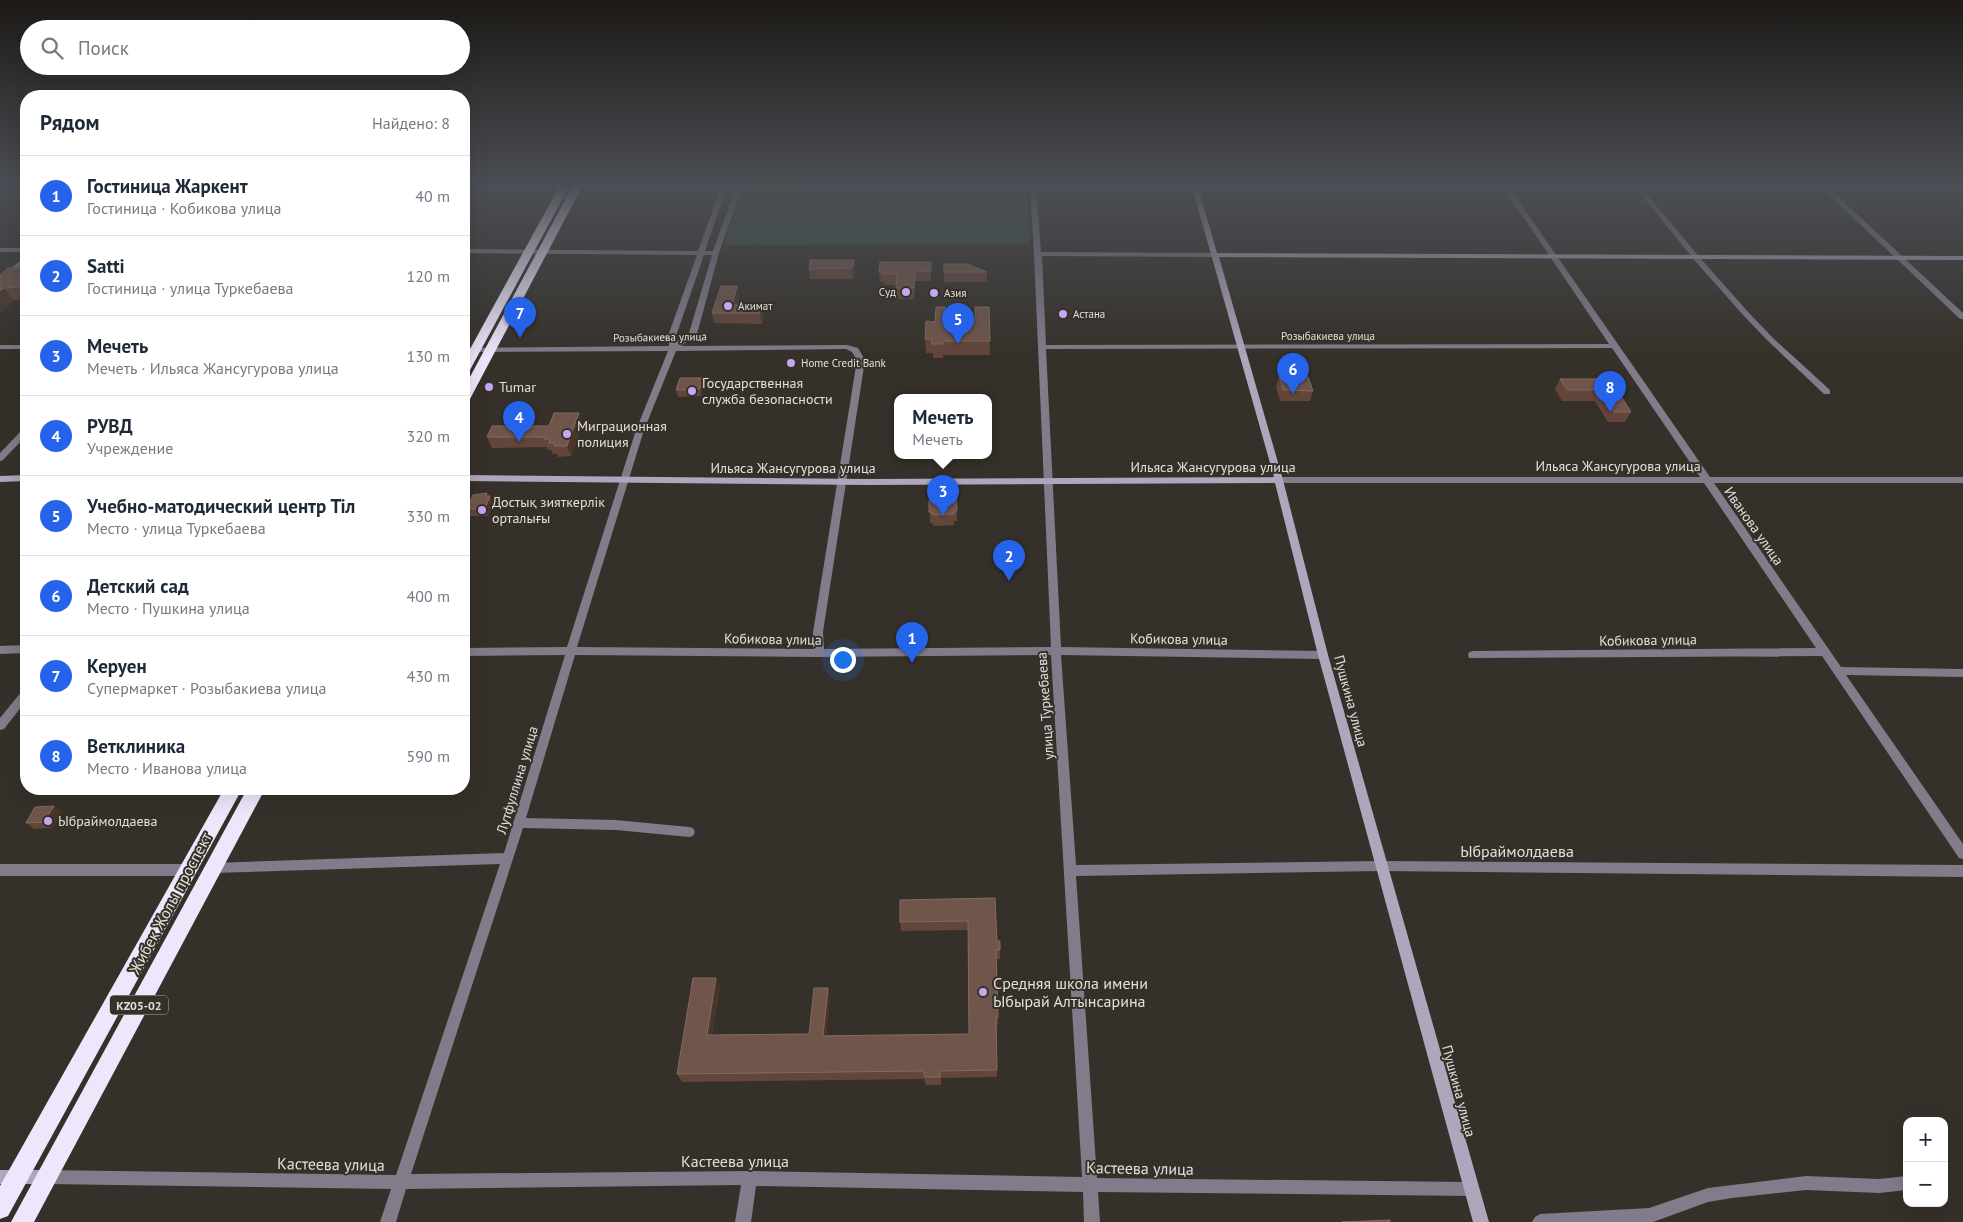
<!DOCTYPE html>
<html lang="ru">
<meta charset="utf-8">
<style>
body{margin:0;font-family:"PT Sans",sans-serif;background:#f2f2f3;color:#1f2937}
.controls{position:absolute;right:15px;bottom:15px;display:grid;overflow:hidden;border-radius:10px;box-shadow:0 5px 20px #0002}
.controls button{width:45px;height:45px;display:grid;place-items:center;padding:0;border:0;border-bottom:1px solid #e0e1e3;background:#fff;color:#1f2937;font:25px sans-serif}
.you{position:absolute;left:842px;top:659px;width:18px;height:18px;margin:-12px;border:4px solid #fff;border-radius:50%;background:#1a73e8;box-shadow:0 0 0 8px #1a73e833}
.badge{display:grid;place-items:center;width:32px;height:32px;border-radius:50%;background:#2563eb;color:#fff;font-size:16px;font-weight:700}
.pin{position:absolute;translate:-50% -41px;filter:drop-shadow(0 1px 2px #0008)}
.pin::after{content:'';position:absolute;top:26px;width:18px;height:15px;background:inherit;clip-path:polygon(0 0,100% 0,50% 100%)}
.popup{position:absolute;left:894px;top:394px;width:98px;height:65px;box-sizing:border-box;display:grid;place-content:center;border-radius:10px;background:#fff;filter:drop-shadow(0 1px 4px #0005);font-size:16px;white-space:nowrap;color:#747a83}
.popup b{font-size:19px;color:#1f2937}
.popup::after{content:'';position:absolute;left:50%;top:100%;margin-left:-10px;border:10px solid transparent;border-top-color:#fff}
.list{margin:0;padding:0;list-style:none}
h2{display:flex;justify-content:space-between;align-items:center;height:65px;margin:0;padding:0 20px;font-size:21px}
h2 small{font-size:16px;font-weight:400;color:#747a83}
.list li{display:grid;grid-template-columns:32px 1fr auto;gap:15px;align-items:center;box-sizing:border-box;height:80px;padding:0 20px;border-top:1px solid #e0e1e3}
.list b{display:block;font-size:19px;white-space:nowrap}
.list p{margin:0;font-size:16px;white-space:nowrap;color:#747a83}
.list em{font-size:16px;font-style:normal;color:#747a83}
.icon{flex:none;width:28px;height:28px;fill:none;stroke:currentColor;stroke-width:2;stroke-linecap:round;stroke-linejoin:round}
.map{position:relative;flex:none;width:1963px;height:1222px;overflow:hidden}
.search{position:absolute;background:#fff;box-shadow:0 5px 20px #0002;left:20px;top:20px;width:450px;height:55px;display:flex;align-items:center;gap:12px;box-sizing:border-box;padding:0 18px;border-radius:28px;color:#747a83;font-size:19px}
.panel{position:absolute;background:#fff;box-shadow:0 5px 20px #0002;left:20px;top:90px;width:450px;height:705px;border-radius:20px}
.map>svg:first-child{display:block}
.green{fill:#3a4c3e}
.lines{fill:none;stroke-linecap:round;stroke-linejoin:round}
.street{fill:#817b8a;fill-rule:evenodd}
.secondary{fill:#afa5bc;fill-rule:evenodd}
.highway{fill:#efe6fc;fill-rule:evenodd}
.wall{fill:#634539}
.shaded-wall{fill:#4b352b}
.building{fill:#70554a;stroke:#826b61}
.poi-dot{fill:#c5a6f0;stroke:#353029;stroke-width:2}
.labels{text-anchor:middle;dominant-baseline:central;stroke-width:4;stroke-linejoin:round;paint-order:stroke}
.far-poi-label{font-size:11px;fill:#e2dfda;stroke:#353029;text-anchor:start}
.far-street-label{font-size:11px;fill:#e2dfda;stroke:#353029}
.shield{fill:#353029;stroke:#aeaaa5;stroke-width:1}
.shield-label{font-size:12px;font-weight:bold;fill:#e2dfda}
.poi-label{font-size:14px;fill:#e2dfda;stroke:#353029;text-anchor:start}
.street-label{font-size:14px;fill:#e2dfda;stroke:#353029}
.near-street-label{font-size:16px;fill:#e2dfda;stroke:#353029}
.near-poi-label{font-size:16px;fill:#e2dfda;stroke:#353029;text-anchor:start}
</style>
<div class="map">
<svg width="1963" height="1222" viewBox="0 0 1963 1222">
<rect width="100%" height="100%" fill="#353029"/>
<path class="green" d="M741 187H1026L1030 244 724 245Z"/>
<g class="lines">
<g class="street">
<path d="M721 187H727L705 251H713L736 187H742L719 253 697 334 681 346 847 345 858 348 865 360 823 632 824 649 1051 647 1034 254 1030 187H1036L1041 252 1216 253 1220 255 1216 257 1042 256 1046 345 1609 344 1503 187H1509L1710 477H1963V483H1714L1841 667 1963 669V677L1846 675 1963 844V859L1959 858 1822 656 1469 658 1468 655 1469 652 1473 651 1816 648 1704 483H1279L1275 480 1279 477H1700L1612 348 1046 349 1061 647 1323 651 1327 652 1328 655 1327 658 1323 659 1061 655 1076 865 1381 861 1963 865V877L1381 871 1076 876 1097 1178 1470 1182 1475 1184 1477 1189 1475 1194 1470 1196 1098 1192 1100 1222H1084L1083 1192 756 1186 751 1222H735L741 1185 406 1189 396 1222H380L391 1189 46 1184 41 1182 39 1177 41 1172 46 1170 396 1175 500 864 213 873 209 872 207 868 209 864 213 863 504 853 565 655 464 656V648L567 647 636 430 668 351 464 352V348L669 346 668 336 697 255 464 253V249L698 251ZM704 255H712L689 333 676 342V336ZM846 349 852 352 857 360 813 632 814 649 577 647 644 430 676 351ZM575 655 819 657 1051 655 1082 1177 750 1171 411 1174 523 828 616 830 689 837 693 836 695 832 693 828 689 827 616 820 526 818Z"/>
<path d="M1635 187H1641L1701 259 1749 313 1773 338 1830 390V394H1824L1768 341 1744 316 1696 262Z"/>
<path d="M1821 187H1828L1963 313V319H1960Z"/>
<rect x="0" y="248" width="26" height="4"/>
<path d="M26 256V261L0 283V277Z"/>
<rect x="0" y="345" width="26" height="4"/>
<path d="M26 428V436L3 460 0 461V453L23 429Z"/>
<path d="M26 645V653L0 654V646Z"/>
<path d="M26 690V701L4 729 0 730V718L22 691Z"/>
<path d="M0 864H188L192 866 194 870 192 874 188 876H0Z"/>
<path d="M1806 1176 1879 1179 1907 1176V1190L1879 1193 1806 1190 1732 1198 1708 1202 1653 1222H1532L1535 1217 1540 1214 1649 1208 1708 1188Z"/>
</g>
<g class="secondary">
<path d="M1192 187H1198L1217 253 1963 256V260L1219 257 1283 480 1328 655 1489 1222H1473L1318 655 1275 483 867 485 464 481V475L867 479 1274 477Z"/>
<path d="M26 475V481L0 482V476Z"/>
<path d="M0 1170H46L51 1172 53 1177 51 1182 46 1184H0Z"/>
</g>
<g class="highway">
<path d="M559 187H569L470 370 464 374V360Z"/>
<path d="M572 187H582L470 399 464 403V388Z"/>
<path d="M224 789H242L8 1216 0 1219V1186Z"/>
<path d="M247 789H265L34 1222H11Z"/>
</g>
</g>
<g class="wall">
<path d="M748 187H800V196L770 200V197H750Z"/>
<path d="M854 260 855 270 853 279H810L809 269Z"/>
<path d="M931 262V281H915L914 299H896V285H884V282H880L879 272Z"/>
<path d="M26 268V299L13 300 0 313V275Z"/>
<rect x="944" y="272" width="43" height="10"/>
<path d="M737 286 739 296 737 305H762L764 315 762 324 714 323 712 313Z"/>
<path d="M945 307V320H975L989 307 990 355H943V358H933V353H926L925 339 935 322Z"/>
<path d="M1279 376 1313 391 1310 401H1280L1276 387Z"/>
<path d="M703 378 705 385 701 396 678 397 676 390Z"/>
<path d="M1560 379H1607L1631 412 1625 422H1608L1595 401H1562L1555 389Z"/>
<path d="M583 424 571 456 558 457 557 454H553L551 450H548L547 447 492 448 487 437 549 426Z"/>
<path d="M487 493 493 503 488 516H470L467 509Z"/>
<path d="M929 500 957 510V521H954V525L933 526V523H930Z"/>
<path d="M62 813 52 828 34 829 26 823Z"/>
<path d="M995 898 997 941 1000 950V959H997L998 1017V1025H996L997 1077 941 1078V1085H926L924 1079 682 1082 677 1074 720 987 712 1035 809 1034 828 988 830 996 826 1035 969 1034 968 930 901 931 900 922Z"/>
</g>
<g class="shaded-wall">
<path d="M793 187H800V196L770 200 769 190Z"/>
<path d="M854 260 855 270 853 279 852 268Z"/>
<path d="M737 286 739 296 734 313 732 305Z"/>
<path d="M4 288 13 300 0 313V291Z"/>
<path d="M762 305 764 315 762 324 760 313Z"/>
<path d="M703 378 705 385 701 396 700 389Z"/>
<path d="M579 413 583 424 571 456 567 446Z"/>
<path d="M487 493 493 503 488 516 485 509 486 496Z"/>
<path d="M54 806 62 813 52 828 44 822Z"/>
<path d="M716 978 720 987 711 1043 707 1035Z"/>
<path d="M828 988 830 996 826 1044 823 1036Z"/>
</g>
<g class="building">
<path d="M748 187H793L769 190V187Z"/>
<path d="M810 260H854L852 268 809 269Z"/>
<path d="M880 262H931V271H915L914 288H896L897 274H883V272H879Z"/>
<path d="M944 264H967L987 272H944Z"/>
<path d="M8 268H26V286L4 288 0 291V275Z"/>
<path d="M721 286H737L732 305H762L760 313H712Z"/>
<path d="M936 307H945L944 320H975V307H989L990 341H943V344H932V339H925L926 321 935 322Z"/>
<path d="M1279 376 1308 377 1313 391 1283 390Z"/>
<path d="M680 378H703L700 389 676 390Z"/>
<path d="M1560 379H1607L1611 380 1631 412H1614L1601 390H1567Z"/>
<path d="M554 413H579L567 446H554L555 443H549L550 439H544L545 437H487L492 426H549Z"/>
<path d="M487 493 486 496H490L485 509H467L473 495Z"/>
<path d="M937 495H946L956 497 957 510 954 511V514L933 515 932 512H929V500L937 499Z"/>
<path d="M54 806 44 822 26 823 35 807Z"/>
<path d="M995 898 997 941H1000V950H996L998 1017H996L997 1070 940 1071V1077H925L923 1071 677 1074 693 978H716L707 1035 809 1034 814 988H828L823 1036 969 1034 968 921 900 922V900Z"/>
<path d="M1390 1220V1222H1342Z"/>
</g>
<linearGradient id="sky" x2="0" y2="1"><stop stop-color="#1d1a17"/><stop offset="0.52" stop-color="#4b4e54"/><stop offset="1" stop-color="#4b4e54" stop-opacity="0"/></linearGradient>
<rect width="1963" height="358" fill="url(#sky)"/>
<g class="poi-dot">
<circle cx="906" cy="292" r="5"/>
<circle cx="934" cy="293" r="5"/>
<circle cx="728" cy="306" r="5"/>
<circle cx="1063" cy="314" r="5"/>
<circle cx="791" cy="363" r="5"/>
<circle cx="489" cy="387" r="5"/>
<circle cx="692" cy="391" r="5"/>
<circle cx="567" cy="434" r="5"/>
<circle cx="482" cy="510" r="5"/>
<circle cx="48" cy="821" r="5"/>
<circle cx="983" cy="992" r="5"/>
</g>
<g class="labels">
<g class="far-poi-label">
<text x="896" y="292" text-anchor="end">Суд</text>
<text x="944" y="293">Азия</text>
<text x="738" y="306">Акимат</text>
<text x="1073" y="314">Астана</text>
<text x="801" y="363">Home Credit Bank</text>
</g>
<g class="far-street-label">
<text x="1328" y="336">Розыбакиева улица</text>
<text transform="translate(660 337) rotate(-1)">Розыбакиева улица</text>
</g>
<rect class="shield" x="110" y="995.5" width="58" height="19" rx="4"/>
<g class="shield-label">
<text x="139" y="1005">KZ05-02</text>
</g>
<g class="poi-label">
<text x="702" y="383">Государственная<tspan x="702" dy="16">служба безопасности</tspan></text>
<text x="499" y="387">Tumar</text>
<text x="577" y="426">Миграционная<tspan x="577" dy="16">полиция</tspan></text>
<text x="492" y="502">Достық зияткерлік<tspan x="492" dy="16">орталығы</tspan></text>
<text x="58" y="821">Ыбраймолдаева</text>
</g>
<g class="street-label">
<text x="1618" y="466">Ильяса Жансугурова улица</text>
<text x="1213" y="467">Ильяса Жансугурова улица</text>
<text x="793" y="468">Ильяса Жансугурова улица</text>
<text transform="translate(1754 526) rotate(55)">Иванова улица</text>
<text transform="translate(773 639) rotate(1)">Кобикова улица</text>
<text transform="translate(1179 639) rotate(1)">Кобикова улица</text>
<text transform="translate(1648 640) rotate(-1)">Кобикова улица</text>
<text transform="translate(1351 701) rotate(75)">Пушкина улица</text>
<text transform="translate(1045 706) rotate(-94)">улица Туркебаева</text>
<text transform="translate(517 780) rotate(-73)">Лутфуллина улица</text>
<text transform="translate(1459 1091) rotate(75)">Пушкина улица</text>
</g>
<g class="near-street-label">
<text x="1517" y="851">Ыбраймолдаева</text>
<text transform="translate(170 903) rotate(-62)">Жибек Жолы проспект</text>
<text x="735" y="1161">Кастеева улица</text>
<text transform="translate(331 1164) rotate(1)">Кастеева улица</text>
<text transform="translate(1140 1168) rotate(1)">Кастеева улица</text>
</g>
<g class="near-poi-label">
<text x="993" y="983">Средняя школа имени<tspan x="993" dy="18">Ыбырай Алтынсарина</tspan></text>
</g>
</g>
</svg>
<div class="controls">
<button>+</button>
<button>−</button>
</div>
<div class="you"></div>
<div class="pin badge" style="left:912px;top:663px">1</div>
<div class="pin badge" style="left:1009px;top:581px">2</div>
<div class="pin badge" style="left:943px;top:516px">3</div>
<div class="popup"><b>Мечеть</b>Мечеть</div>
<div class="pin badge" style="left:519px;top:442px">4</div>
<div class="pin badge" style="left:958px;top:344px">5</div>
<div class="pin badge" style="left:1293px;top:394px">6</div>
<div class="pin badge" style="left:520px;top:338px">7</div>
<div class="pin badge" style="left:1610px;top:412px">8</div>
<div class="search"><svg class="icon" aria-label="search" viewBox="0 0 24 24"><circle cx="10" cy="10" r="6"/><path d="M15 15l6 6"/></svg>Поиск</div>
<section class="panel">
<h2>Рядом<small>Найдено: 8</small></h2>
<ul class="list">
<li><span class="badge">1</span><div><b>Гостиница Жаркент</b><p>Гостиница · Кобикова улица</p></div><em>40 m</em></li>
<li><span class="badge">2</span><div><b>Satti</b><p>Гостиница · улица Туркебаева</p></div><em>120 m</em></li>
<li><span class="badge">3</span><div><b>Мечеть</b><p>Мечеть · Ильяса Жансугурова улица</p></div><em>130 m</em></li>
<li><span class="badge">4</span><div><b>РУВД</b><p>Учреждение</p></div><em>320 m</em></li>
<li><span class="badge">5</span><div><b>Учебно-матодический центр Тіл</b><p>Место · улица Туркебаева</p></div><em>330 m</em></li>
<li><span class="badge">6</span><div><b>Детский сад</b><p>Место · Пушкина улица</p></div><em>400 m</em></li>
<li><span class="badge">7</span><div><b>Керуен</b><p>Супермаркет · Розыбакиева улица</p></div><em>430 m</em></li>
<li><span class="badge">8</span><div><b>Ветклиника</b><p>Место · Иванова улица</p></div><em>590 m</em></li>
</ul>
</section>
</div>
